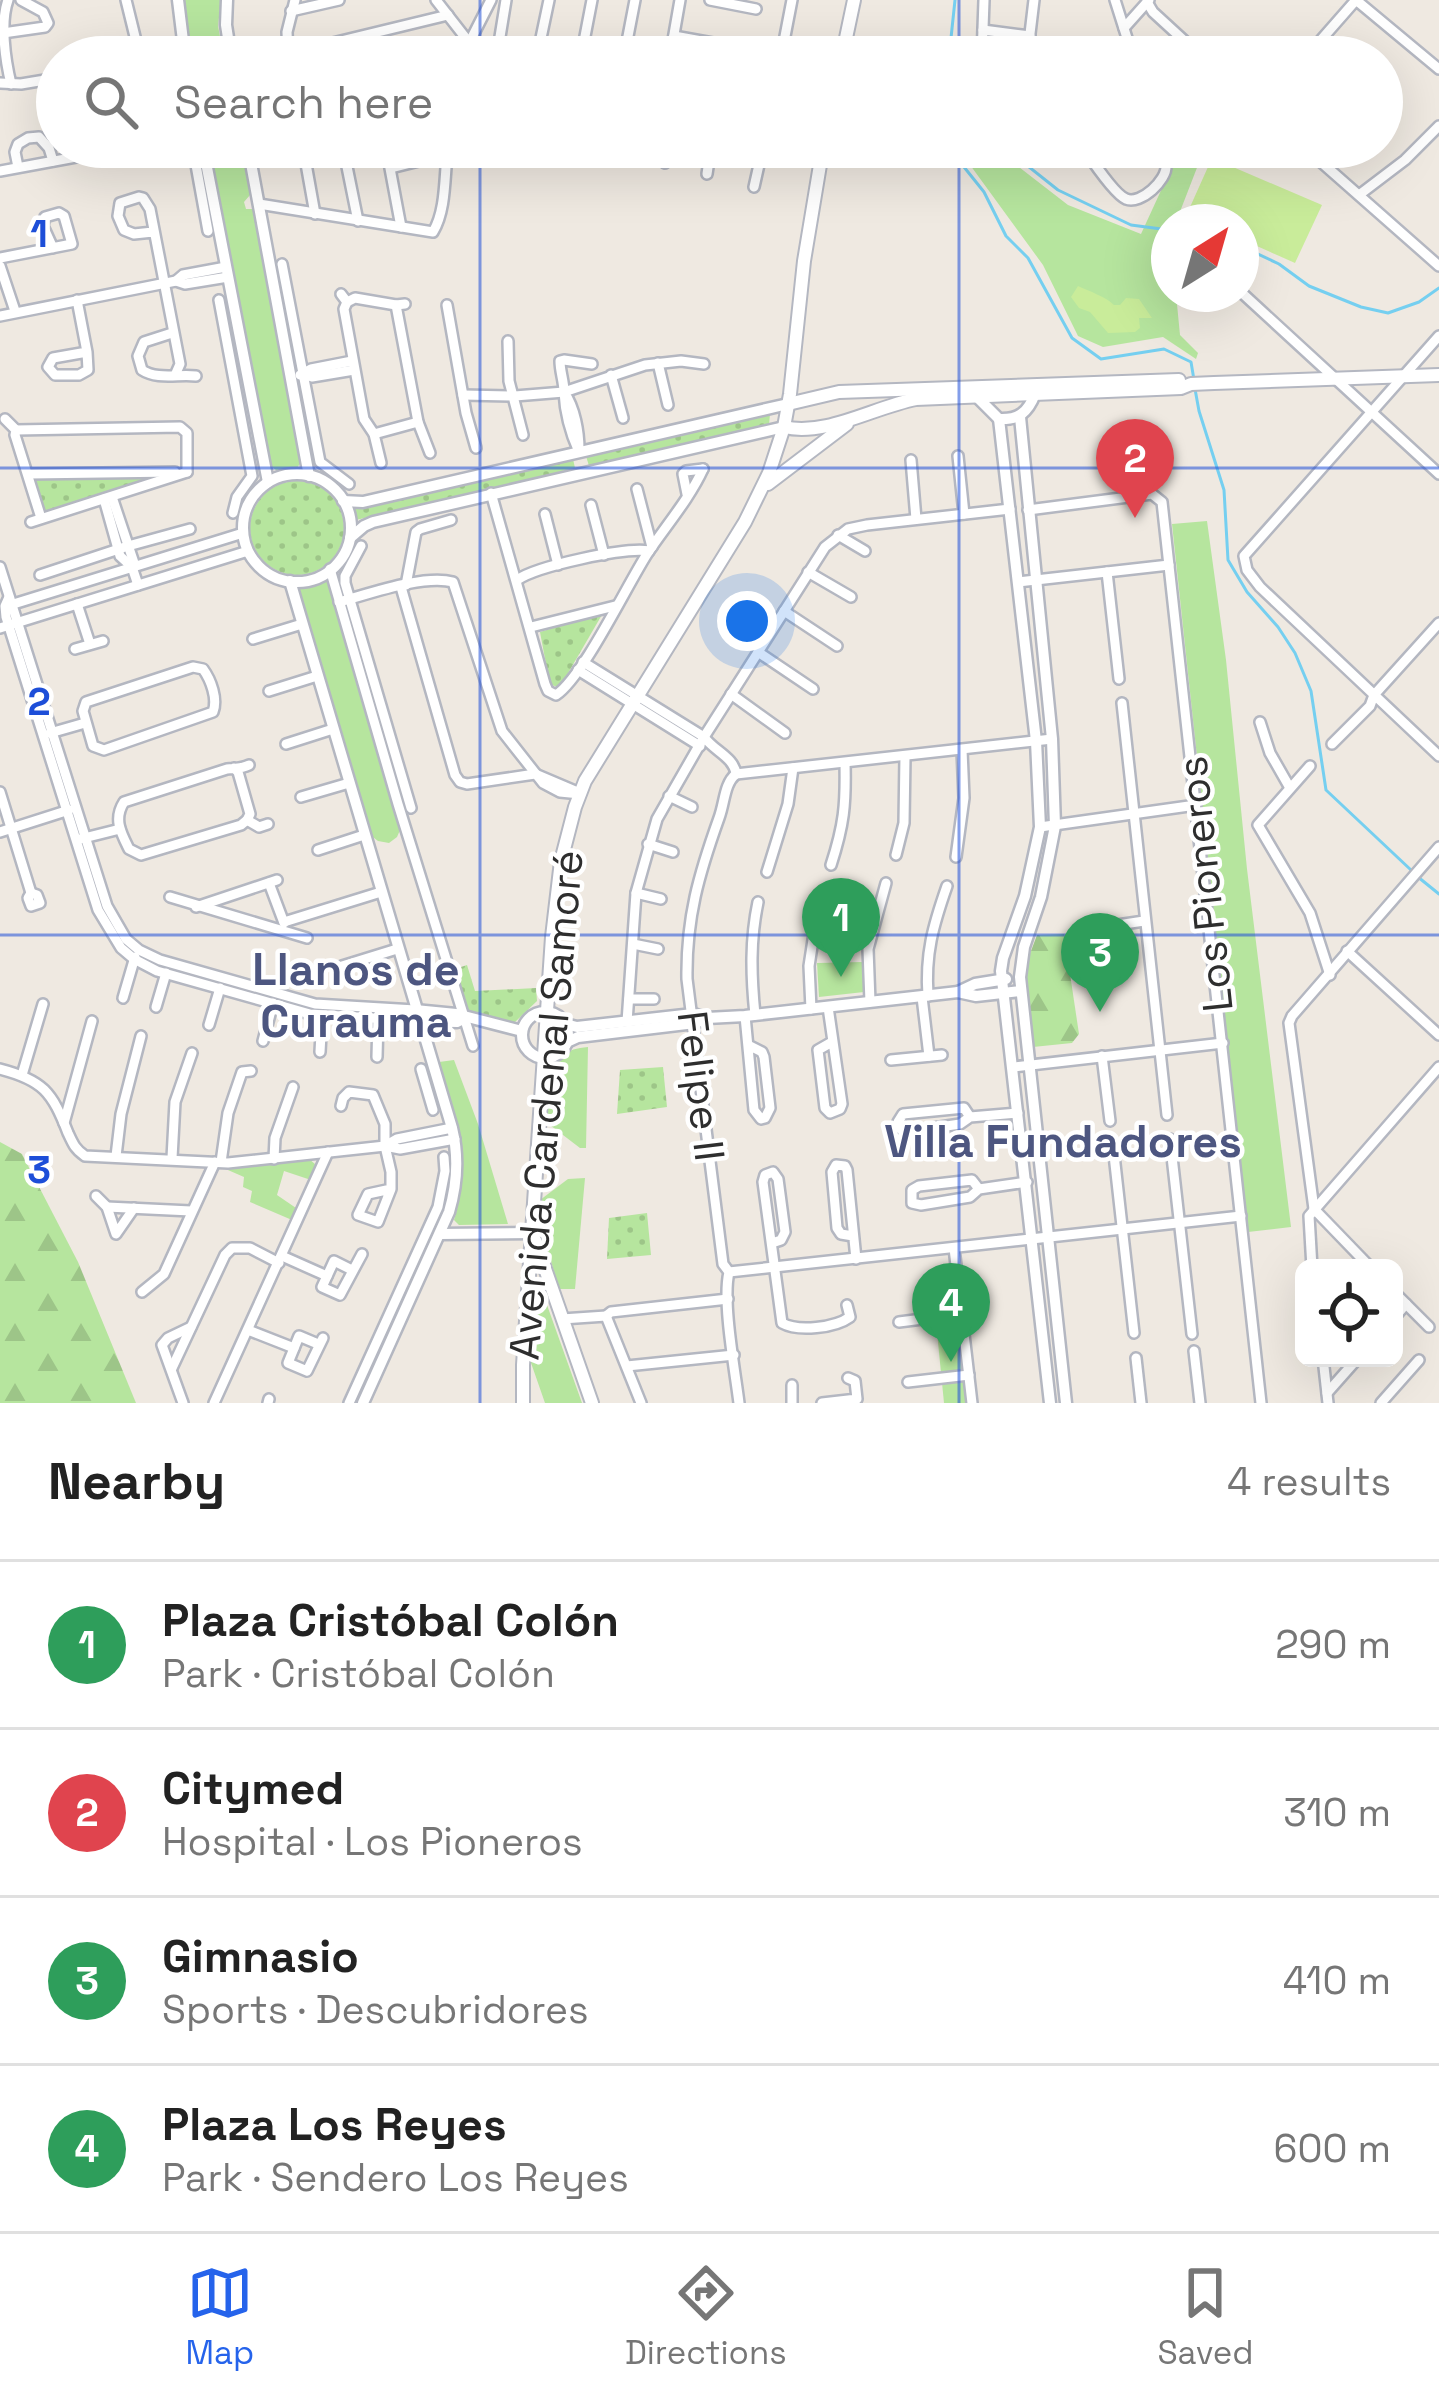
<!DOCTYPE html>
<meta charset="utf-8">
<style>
body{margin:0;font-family:"Space Grotesk",sans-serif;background:#f2f2f2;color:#222}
.controls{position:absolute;right:36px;bottom:36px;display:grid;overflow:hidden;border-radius:18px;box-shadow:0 12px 48px #0002}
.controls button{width:108px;height:108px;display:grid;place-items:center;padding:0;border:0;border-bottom:3px solid #e0e0e0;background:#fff;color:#222;font:60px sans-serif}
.compass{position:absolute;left:1151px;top:204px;width:108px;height:108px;border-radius:50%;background:#fff;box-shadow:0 12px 48px #0002;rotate:37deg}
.you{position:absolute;left:747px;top:621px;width:42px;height:42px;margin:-30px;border:9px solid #fff;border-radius:50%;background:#1a73e8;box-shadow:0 0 0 18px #1a73e833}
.badge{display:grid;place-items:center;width:78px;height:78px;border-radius:50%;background:#2563eb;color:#fff;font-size:39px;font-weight:700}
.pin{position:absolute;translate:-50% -99px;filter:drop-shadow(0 3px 6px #0008)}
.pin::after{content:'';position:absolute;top:63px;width:42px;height:36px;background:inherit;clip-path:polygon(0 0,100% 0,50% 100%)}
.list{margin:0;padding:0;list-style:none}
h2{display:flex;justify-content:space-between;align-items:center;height:156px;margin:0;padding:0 48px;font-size:51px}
h2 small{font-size:39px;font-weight:400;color:#767676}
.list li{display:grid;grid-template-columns:78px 1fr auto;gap:36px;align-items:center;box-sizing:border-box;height:168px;padding:0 48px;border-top:3px solid #e0e0e0}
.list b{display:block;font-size:45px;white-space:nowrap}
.list p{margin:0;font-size:39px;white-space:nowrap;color:#767676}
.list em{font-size:39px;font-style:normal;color:#767676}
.icon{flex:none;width:66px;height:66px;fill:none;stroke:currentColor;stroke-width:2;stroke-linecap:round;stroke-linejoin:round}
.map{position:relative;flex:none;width:1439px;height:1403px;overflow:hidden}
.search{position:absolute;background:#fff;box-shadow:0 12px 48px #0002;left:36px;right:36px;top:36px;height:132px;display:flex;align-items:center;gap:30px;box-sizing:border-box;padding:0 42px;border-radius:66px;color:#767676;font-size:45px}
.sheet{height:828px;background:#fff}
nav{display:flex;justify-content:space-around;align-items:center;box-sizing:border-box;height:168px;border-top:3px solid #e0e0e0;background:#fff;font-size:33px;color:#767676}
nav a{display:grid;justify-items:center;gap:6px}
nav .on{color:#2563eb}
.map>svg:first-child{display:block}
.grass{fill:url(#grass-dots)}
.forest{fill:url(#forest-firs)}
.park{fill:#b6e59e}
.pitch{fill:#c9ec9a}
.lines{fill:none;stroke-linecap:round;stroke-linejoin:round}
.stream{stroke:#75cff0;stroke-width:3}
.minor-casing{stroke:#b4b7c1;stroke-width:14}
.tertiary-casing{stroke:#b4b7c1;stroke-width:15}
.secondary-casing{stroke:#b4b7c1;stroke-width:16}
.minor{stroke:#fff;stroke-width:9}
.tertiary{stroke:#fff;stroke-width:10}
.secondary{stroke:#fff;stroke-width:12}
.grid{fill:none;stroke:#1d4ed8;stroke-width:3;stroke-opacity:0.55}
.labels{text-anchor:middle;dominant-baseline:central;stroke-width:9;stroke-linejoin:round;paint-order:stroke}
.street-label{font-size:42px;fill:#2e2e2e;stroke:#fff}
.neighbourhood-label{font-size:45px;font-weight:bold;fill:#4d5680;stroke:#fff}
.grid-label{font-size:39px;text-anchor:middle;font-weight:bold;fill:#1d4ed8;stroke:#fff;stroke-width:9;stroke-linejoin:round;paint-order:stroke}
</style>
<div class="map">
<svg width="1439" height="1403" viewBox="0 0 1439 1403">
<defs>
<pattern id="grass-dots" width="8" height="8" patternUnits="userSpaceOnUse" patternTransform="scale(3)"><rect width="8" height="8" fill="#b6e59e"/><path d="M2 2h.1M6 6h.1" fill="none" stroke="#9dc588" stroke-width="1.8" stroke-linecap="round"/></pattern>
<pattern id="forest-firs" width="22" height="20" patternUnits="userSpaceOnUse" patternTransform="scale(3)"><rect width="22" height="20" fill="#b6e59e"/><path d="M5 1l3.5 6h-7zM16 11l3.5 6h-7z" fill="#9dc588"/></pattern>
</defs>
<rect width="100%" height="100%" fill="#efe9e1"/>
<g class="grass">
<path d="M770 414 769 425 589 466 586 456Z"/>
<path d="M573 459 575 468 356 520 353 508Z"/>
<path d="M35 477 156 479 44 511Z"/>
<circle cx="297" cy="528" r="47"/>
<path d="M603 613 560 687 550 685 540 632Z"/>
<path d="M467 965 475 991 536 988 537 1001 514 1023 469 1014 460 984 458 968Z"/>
<path d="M663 1067 667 1107 617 1114 620 1070Z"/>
<path d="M647 1213 651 1255 607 1259 609 1218Z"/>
</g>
<g class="forest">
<path d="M1064 934 1079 1034 1072 1043 1033 1047 1025 967 1037 935Z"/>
<path d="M0 1142 22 1154 78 1262 136 1403H0Z"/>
</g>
<g class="park">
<path d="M184 0H221L218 26 224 57H190L184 31Z"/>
<path d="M208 147H241L250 195 244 202 246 209H253L301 462 297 468 276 470 271 466Z"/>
<path d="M957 147H993L1068 205 1141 234 1181 147H1205L1176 222H1169V294H1176L1180 335 1198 353 1196 359 1163 337 1103 347 1078 336 1043 265Z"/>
<path d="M1207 521 1226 660 1247 869 1291 1227 1248 1232 1172 524Z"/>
<path d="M326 581 330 584 401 828 397 837 389 843 378 841 369 834 299 595V588Z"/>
<path d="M863 962 864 992 819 997 817 963Z"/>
<path d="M588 1047 586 1148H580L546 1122C549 1086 543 1050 588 1047Z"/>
<path d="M454 1060 478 1124 508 1224 459 1225 454 1220C472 1166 455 1115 439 1062Z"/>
<path d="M309 1159 315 1164 311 1180 284 1171 277 1195 296 1208 292 1220 250 1202 252 1191 243 1187 244 1177 221 1167Z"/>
<path d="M585 1178 575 1289H559L539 1219 540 1200 568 1179Z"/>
<path d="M535 1291H542L582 1403H545L530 1360 535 1334 533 1316Z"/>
<path d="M958 1319 966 1403H944L936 1322Z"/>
</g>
<g class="pitch">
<path d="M1212 158 1322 205 1295 263 1241 239V222H1201L1186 216Z"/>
<path d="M1078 286C1089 291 1106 297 1114 305H1120L1126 298 1139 299 1152 318H1139L1140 328 1135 332 1108 333 1090 312 1079 308 1071 297Z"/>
</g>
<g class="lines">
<g class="stream">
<path d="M949 57 955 0"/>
<path d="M948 147 984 192 1006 236 1028 258 1072 338 1101 359 1164 349 1191 362 1194 380"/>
<path d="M1004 147 1058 190 1131 225 1169 230"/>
<path d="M1241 246 1279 264 1309 286 1361 307 1388 313 1419 302 1439 288"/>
<path d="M1195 389 1199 411 1224 490 1228 560 1247 592 1278 627 1295 653 1311 691 1326 790 1411 870"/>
<path d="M1418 877 1439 894"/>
</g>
<g class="minor-casing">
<g id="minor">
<path d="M8 0C0 22 5 59 11 84"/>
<path d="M126 0 140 57"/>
<path d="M436 0 468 41"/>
<path d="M506 0 498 49 533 57"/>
<path d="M710 0 756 9"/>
<path d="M1115 0 1133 57"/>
<path d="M1147 2 1153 12 1202 57"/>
<path d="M291 11 339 0"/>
<path d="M1124 28 1149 0"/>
<path d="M983 30 1030 36"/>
<path d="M3 33 45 27 48 23 43 12 21 0"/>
<path d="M674 36 746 49"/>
<path d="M287 54 448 15"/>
<path d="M146 57 183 46"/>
<path d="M288 57 287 32 295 0"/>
<path d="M462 57 491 0"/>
<path d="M537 57 549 0"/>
<path d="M581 57 592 0"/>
<path d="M624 57 635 0"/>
<path d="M670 57 680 0"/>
<path d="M781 57 792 0"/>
<path d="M982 57 984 0"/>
<path d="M1030 57 1029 42 1034 0"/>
<path d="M1306 57 1356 0 1439 69"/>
<path d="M0 83 21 84 57 78"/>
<path d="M303 147 315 214"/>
<path d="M343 147 358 221"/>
<path d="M386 147 401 227"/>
<path d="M1083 147C1091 159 1114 194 1126 199 1141 205 1167 180 1166 166 1166 163 1162 150 1161 147"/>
<path d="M1304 147 1439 266"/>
<path d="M580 150 581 147"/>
<path d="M194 154 208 231"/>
<path d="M624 156 625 147"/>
<path d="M665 163 668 147"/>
<path d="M18 167 15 152 18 144 28 138 39 137 49 148 53 161"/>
<path d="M391 168 447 154"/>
<path d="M0 171 130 147"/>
<path d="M707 174 711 147"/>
<path d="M754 187 763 147"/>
<path d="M1359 195 1405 160 1439 126"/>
<path d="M259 204 433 232C447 209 444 173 448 147"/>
<path d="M153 232 134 234 124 230 118 216 120 203 139 197 143 198 150 209 180 364 176 373"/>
<path d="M1168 253H1169"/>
<path d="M0 258 72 244 64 216 59 213 45 217 43 226 53 248"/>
<path d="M282 264 320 462 349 484"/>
<path d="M0 266 15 311"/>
<path d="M176 281 183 275 226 267"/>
<path d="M1241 292 1439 474"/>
<path d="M341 294 347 302 344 309 364 419 374 434 381 463"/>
<path d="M77 300 87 352 88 370 79 375H55L48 367 53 358 87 352"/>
<path d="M219 300 252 476 237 497 233 513"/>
<path d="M347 302 355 298 396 305"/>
<path d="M405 304 396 305 418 422 430 453"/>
<path d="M447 305 466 413 476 448"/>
<path d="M0 316 176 281 185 284 228 277"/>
<path d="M172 333 144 342 138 356 142 370C157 380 178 374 196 376"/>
<path d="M1439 336 1244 556 1247 570 1260 587 1439 756"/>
<path d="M508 341 509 381 523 435"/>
<path d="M658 363 668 405"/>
<path d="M302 374 312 377 354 370"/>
<path d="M300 375 311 369 352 361"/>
<path d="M611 375 623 418"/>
<path d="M564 392C575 408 579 432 579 450"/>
<path d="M463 395 515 396 564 392 645 365 681 361 704 364"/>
<path d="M5 419 16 430 15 435 41 518"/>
<path d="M16 430 180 427 187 433V472"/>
<path d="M374 434 418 422"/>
<path d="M579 452C570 432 565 413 564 392 564 381 560 372 560 361L564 360 592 364"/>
<path d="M958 456 964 514"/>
<path d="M911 460 916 519"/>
<path d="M29 474 175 472"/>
<path d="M637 489 652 547"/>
<path d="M491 493 545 684 548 691 556 695C583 677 626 587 647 554 665 527 690 498 703 469"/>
<path d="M687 494 683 474 686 471 703 469"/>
<path d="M112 497 135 566"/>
<path d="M104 499 120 556 132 567 138 585"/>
<path d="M591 505 604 555"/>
<path d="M1028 510 1152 494 1162 502 1261 1403"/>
<path d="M545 514 558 565"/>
<path d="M31 522 187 472"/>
<path d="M838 535 865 551"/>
<path d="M361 546 345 576V583L411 808"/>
<path d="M0 567 107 906 126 939 139 950 160 960 315 1004 415 1010"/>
<path d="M330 569 398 804 473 1046"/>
<path d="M808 572 851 597"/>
<path d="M1107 572 1119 679"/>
<path d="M40 575 128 546 190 529"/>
<path d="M517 580C537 566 625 547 649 551"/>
<path d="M1018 582 1169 565"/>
<path d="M406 585 416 532 420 529 451 520"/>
<path d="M401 587 455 775 460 782 467 784 535 774 575 791"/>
<path d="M9 597 5 606 6 617 98 910 121 948 134 959 157 971 310 1014 419 1021"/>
<path d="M339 602C369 594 424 574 453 582L502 731 543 783 560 792 580 794"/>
<path d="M77 604 90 644"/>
<path d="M7 606 243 533"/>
<path d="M784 611 837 646"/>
<path d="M531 627 615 606"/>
<path d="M0 628 248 551"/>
<path d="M253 639 302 624"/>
<path d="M75 649 103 641"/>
<path d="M758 652 813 689"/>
<path d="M583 662 704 737C714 751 734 757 736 774"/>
<path d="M193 667 203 669C211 680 218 699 213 712L104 750 93 746 83 711 86 702Z"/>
<path d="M578 670 700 746"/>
<path d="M269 691 317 676"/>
<path d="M731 694 785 733"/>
<path d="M1122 703 1167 1115"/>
<path d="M1260 722 1270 753 1290 788"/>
<path d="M50 733 85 723"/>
<path d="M286 744 333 729"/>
<path d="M1332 744 1370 706 1374 695 1439 623"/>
<path d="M1310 766 1258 825 1310 913 1330 975"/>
<path d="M234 768 238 772 250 814 247 820 241 825 141 855 129 849C121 833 113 819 124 802L227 769C235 768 241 769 249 765"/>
<path d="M736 774C724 784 725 802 719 818 699 874 686 918 687 979L723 1264 729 1272C722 1302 735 1370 739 1403"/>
<path d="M736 774 1052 739"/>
<path d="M0 792 31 893"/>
<path d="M669 796 692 807"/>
<path d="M301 797 349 783"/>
<path d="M247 820 259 827 268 824"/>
<path d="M1040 827 1196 805"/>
<path d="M0 832 69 810"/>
<path d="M80 839 120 829"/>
<path d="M648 844 673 852"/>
<path d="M318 850 364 835"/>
<path d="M896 855 904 823 905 756"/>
<path d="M956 857 964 798 962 750"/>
<path d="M831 865C844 825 846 805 845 763"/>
<path d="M767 872 788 804 793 768"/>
<path d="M269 883 284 923"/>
<path d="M31 893 37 895 40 903 31 906 28 898Z"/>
<path d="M636 893 661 899"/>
<path d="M170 897 307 938"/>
<path d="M196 907 277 880"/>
<path d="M284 922 381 892"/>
<path d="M1104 927 1144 921"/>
<path d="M633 944 658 949"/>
<path d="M1347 951 1439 1035"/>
<path d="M342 966 397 949"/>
<path d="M928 996C925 954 933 926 947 886"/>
<path d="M922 997 929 1056"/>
<path d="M123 998 135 957"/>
<path d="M629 999H654"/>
<path d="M870 1002 868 949 886 883"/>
<path d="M156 1007 166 973"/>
<path d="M828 1007 842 1104 840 1109 830 1113 825 1108 818 1050 832 1042"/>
<path d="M811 1009 809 966 820 894"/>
<path d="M755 1015C751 975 750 940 758 902"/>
<path d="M745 1016 754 1110 761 1119 765 1118 770 1108 764 1057 762 1052 750 1046"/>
<path d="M627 1022 636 893 657 819 704 737 825 547 848 529 867 525 1010 509"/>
<path d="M209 1025 220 988"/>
<path d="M263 1041 273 1003"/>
<path d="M320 1052 322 1016"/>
<path d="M1102 1056 1110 1121"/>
<path d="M377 1057 378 1019"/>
<path d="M891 1060 942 1055"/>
<path d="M1013 1067 1223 1043"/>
<path d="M0 1069C43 1080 52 1092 68 1133 73 1144 75 1149 85 1156L228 1163 385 1146 400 1149 455 1139"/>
<path d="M421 1069 433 1110"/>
<path d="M22 1075 43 1004"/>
<path d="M341 1106 343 1098 349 1092 373 1095 385 1124V1146L391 1172V1189L378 1222 358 1215 368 1194 391 1189"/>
<path d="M970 1117 964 1108 903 1114 898 1122 899 1128 906 1132 960 1124 970 1117 1018 1113"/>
<path d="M64 1123 92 1021"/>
<path d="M1170 1139 1192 1334"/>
<path d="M385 1146 397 1139 452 1128"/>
<path d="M1113 1146 1134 1333"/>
<path d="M116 1156 121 1114 141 1036"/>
<path d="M172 1158 175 1102 192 1053"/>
<path d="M274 1159 275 1138 293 1087"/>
<path d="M221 1162 228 1113 242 1072 251 1071"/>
<path d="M979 1189 972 1180 919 1186 912 1190V1203L921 1205 970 1197 979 1189 1027 1182"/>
<path d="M96 1196 107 1207 116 1234 134 1208"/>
<path d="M107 1207 191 1211"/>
<path d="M1314 1209 1289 1023 1292 1016 1439 847"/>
<path d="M1314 1209 1371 1268"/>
<path d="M853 1236 841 1234 837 1228 832 1172 836 1165 845 1166 847 1170 856 1259"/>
<path d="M772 1243 781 1240 785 1232 778 1179 773 1172 765 1175 763 1182 782 1323C798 1332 835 1328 850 1317L847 1305"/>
<path d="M954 1248 972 1403"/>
<path d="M282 1256 327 1276"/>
<path d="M1312 1268 1309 1216 1439 1067"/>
<path d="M352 1270 334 1261 322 1287 340 1295 362 1254"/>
<path d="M729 1272 1241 1216"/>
<path d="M142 1292 164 1274 215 1162"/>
<path d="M1394 1292 1429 1327"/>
<path d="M606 1316 611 1312 728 1299"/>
<path d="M1394 1318 1406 1304"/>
<path d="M562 1319 606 1316 641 1403"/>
<path d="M899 1322 962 1314"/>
<path d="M248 1330 294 1348"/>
<path d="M318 1344 299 1336 288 1363 307 1371 323 1338"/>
<path d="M1194 1351 1200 1403"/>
<path d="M1136 1358 1141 1403"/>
<path d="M1323 1358 1328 1403"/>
<path d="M627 1366 734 1355"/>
<path d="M172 1368 225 1255 232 1248H250L279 1263"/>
<path d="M908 1382 969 1375"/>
<path d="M792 1385V1403"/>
<path d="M1327 1393 1358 1358"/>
<path d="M183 1403 162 1345 168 1338 191 1327"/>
<path d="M214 1403 328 1152"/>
<path d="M268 1403 269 1399"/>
<path d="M349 1403 438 1207 445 1171 444 1157"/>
<path d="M822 1403 857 1399 855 1381 848 1378"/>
<path d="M1381 1403 1419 1360"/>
</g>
</g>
<g class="tertiary-casing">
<g id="tertiary">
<path d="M178 0 185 57"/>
<path d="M227 0 226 25 231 57"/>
<path d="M203 147 268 482"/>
<path d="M248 147 309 476"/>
<path d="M977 397 999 419C1019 420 1028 412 1035 394"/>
<path d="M1020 417 1052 739 1055 826 1041 897 1024 947 1020 977 1066 1403"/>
<path d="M999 419 1036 741 1040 827 1025 896 1003 958 1001 971 1050 1403"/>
<circle cx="297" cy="528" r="54"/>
<path d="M343 501 363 502 788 404"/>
<path d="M350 538 364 526 373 522 784 427"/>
<path d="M290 581 452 1128C459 1157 457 1185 449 1212L363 1403"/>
<path d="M958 992 975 984 1006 979"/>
<path d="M415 1010 456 1014 522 1031"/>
<circle cx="545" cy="1035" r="23"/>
<path d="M419 1021 457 1022 465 1018"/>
<path d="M565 1024 577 1027 693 1014 707 1018 745 1016 958 992 976 996 1021 991"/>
<path d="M567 1042 578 1037 695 1023 705 1019"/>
<path d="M440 1234 533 1233"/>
</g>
</g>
<g class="secondary-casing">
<g id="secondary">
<path d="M842 57 854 0"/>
<path d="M788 404 839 392 1179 380"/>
<path d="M784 427C825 437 874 407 916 399L1181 388 1191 384 1214 383 1439 375"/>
<path d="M768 484 847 424"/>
<path d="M535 1240 592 1403"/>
<path d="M523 1403V1365L552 937 561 861 575 807 585 781 745 522 769 473 784 427 790 394 804 261 823 147"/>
</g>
</g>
<use href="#minor" class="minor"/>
<use href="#tertiary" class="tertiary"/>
<use href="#secondary" class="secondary"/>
</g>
<path class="grid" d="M480 0V57M959 0V57M480 147V1403M959 147V1403M0 468H1439M0 935H1439"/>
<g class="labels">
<g class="street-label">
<text transform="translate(1205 884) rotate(-96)">Los Pioneros</text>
<text transform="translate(701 1086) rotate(83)">Felipe II</text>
<text transform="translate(546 1105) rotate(-85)">Avenida Cardenal Samoré</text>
</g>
<g class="neighbourhood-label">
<text x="356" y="969">Llanos de<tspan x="356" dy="52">Curauma</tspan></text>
<text x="1063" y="1141">Villa Fundadores</text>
</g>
</g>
<g class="grid-label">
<text x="39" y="247">1</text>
<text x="39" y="715">2</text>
<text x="39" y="1183">3</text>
</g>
</svg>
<div class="controls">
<button><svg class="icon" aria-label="locate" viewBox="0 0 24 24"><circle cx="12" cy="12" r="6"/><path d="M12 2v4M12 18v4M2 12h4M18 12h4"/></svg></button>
</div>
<svg class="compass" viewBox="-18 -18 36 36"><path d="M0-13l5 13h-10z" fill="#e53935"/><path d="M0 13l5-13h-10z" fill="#767676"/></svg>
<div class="you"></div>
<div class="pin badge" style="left:841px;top:977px;background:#2e9e5b">1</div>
<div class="pin badge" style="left:1135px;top:518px;background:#e0444e">2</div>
<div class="pin badge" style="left:1100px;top:1012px;background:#2e9e5b">3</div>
<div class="pin badge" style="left:951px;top:1362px;background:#2e9e5b">4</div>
<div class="search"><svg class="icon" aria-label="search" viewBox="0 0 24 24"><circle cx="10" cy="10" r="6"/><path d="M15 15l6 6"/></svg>Search here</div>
</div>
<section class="sheet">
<h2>Nearby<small>4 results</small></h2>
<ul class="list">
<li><span class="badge" style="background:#2e9e5b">1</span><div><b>Plaza Cristóbal Colón</b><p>Park · Cristóbal Colón</p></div><em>290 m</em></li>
<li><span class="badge" style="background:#e0444e">2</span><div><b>Citymed</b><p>Hospital · Los Pioneros</p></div><em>310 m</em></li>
<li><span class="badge" style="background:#2e9e5b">3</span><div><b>Gimnasio</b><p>Sports · Descubridores</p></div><em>410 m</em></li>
<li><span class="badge" style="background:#2e9e5b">4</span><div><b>Plaza Los Reyes</b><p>Park · Sendero Los Reyes</p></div><em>600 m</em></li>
</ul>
</section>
<nav>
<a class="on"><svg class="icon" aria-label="map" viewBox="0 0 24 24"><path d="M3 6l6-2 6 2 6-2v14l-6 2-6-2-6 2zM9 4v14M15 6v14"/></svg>Map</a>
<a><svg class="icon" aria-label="directions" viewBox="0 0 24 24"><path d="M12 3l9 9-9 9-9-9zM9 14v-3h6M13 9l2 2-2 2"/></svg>Directions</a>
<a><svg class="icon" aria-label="saved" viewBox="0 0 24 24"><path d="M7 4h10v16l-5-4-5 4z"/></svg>Saved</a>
</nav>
